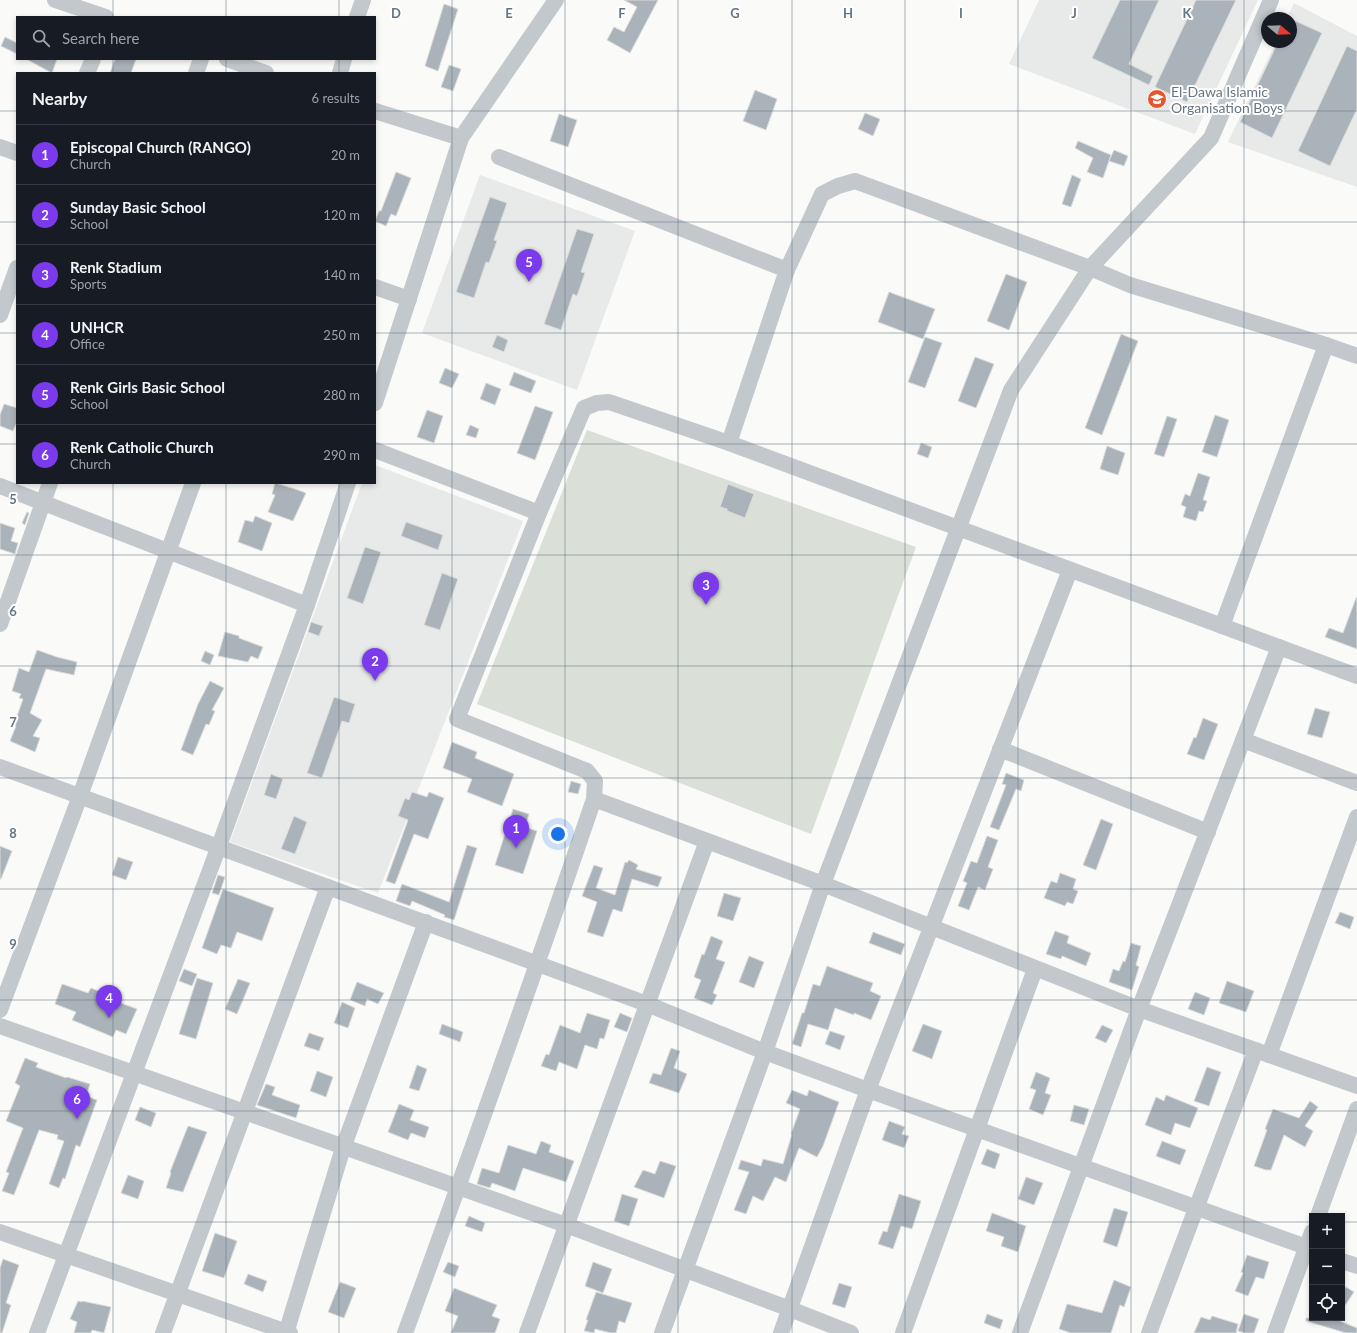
<!DOCTYPE html>
<meta charset="utf-8">
<style>
body{margin:0;font-family:Lato,sans-serif;background:#242831;color:#f1f3f6}
.controls{position:absolute;right:12px;bottom:12px;display:grid;overflow:hidden;border-radius:0px;box-shadow:0 2px 6px #0003}
.controls button{width:36px;height:36px;display:grid;place-items:center;padding:0;border:0;border-bottom:1px solid #363941;background:#171b24;color:#f1f3f6;font:20px sans-serif}
.compass{position:absolute;left:1261px;top:12px;width:36px;height:36px;border-radius:50%;background:#171b24;box-shadow:0 2px 6px #0003;rotate:109deg}
.you{position:absolute;left:558px;top:834px;width:14px;height:14px;margin:-10px;border:3px solid #fff;border-radius:50%;background:#1a73e8;box-shadow:0 0 0 6px #1a73e833}
.badge{display:grid;place-items:center;width:26px;height:26px;border-radius:50%;background:#7c3aed;color:#fff;font-size:13px;font-weight:700}
.pin{position:absolute;translate:-50% -33px;filter:drop-shadow(0 1px 2px #0008)}
.pin::after{content:'';position:absolute;top:21px;width:14px;height:12px;background:inherit;clip-path:polygon(0 0,100% 0,50% 100%)}
.list{margin:0;padding:0;list-style:none}
h2{display:flex;justify-content:space-between;align-items:center;height:52px;margin:0;padding:0 16px;font-size:17px}
h2 small{font-size:13px;font-weight:400;color:#9ea1a6}
.list li{display:grid;grid-template-columns:26px 1fr auto;gap:12px;align-items:center;box-sizing:border-box;height:60px;padding:0 16px;border-top:1px solid #363941}
.list b{display:block;font-size:15px;white-space:nowrap}
.list p{margin:0;font-size:13px;white-space:nowrap;color:#9ea1a6}
.list em{font-size:13px;font-style:normal;color:#9ea1a6}
.icon{flex:none;width:22px;height:22px;fill:none;stroke:currentColor;stroke-width:2;stroke-linecap:round;stroke-linejoin:round}
.map{position:relative;flex:none;width:1357px;height:1333px;overflow:hidden}
.search{position:absolute;background:#171b24;box-shadow:0 2px 6px #0003;left:16px;top:16px;width:360px;height:44px;display:flex;align-items:center;gap:10px;box-sizing:border-box;padding:0 14px;border-radius:0px;color:#9ea1a6;font-size:15px}
.panel{position:absolute;background:#171b24;box-shadow:0 2px 6px #0003;left:16px;top:72px;width:360px;height:412px;border-radius:0px}
.map>svg:first-child{display:block}
.built{fill:#e8e9e9}
.green{fill:#dadfd7}
.building{fill:#aab3b9;stroke:#dcdcda}
.lines{fill:none;stroke-linecap:round;stroke-linejoin:round}
.street{stroke:#c3c8cc;stroke-width:16}
.grid{fill:none;stroke:#657683;stroke-width:1;stroke-opacity:0.55}
.labels{text-anchor:middle;dominant-baseline:central;stroke-width:4;stroke-linejoin:round;paint-order:stroke}
.poi-label{font-size:14px;fill:#657683;stroke:#fff;text-anchor:start}
.grid-label{font-size:13px;text-anchor:middle;font-weight:bold;fill:#657683;stroke:#fff;stroke-width:4;stroke-linejoin:round;paint-order:stroke}
</style>
<div class="map">
<svg width="1357" height="1333" viewBox="0 0 1357 1333">
<rect width="100%" height="100%" fill="#fafaf8"/>
<g class="built">
<path d="M1039 0H1258L1195 134 1009 64Z"/>
<path d="M1294 3 1357 36V187L1228 142 1276 42H1291V18H1287Z"/>
<path d="M480 175 635 231 577 390 422 333Z"/>
<path d="M375 465 523 521 378 893 230 842 362 483H375Z"/>
</g>
<path class="green" d="M587 430 916 547 811 834 477 704Z"/>
<g class="building">
<path d="M624 0H658L630 53 607 40 614 27 624 32 637 7Z"/>
<path d="M1120 0H1159L1129 64 1153 76 1149 85 1092 58Z"/>
<path d="M1196 0H1236L1187 102 1155 87Z"/>
<path d="M444 4 458 9 438 71 425 66Z"/>
<path d="M1291 19 1322 33 1272 138 1240 122 1278 42H1291Z"/>
<path d="M5 37 17 43V54L1 46Z"/>
<path d="M1347 46 1357 51V109L1330 166 1298 151Z"/>
<path d="M26 59H57L52 73Z"/>
<path d="M115 59H136L131 73H110Z"/>
<path d="M449 65 461 69 453 91 441 87Z"/>
<path d="M755 90 777 99 766 130 743 121Z"/>
<path d="M865 113 880 119 873 136 858 129Z"/>
<path d="M559 114 577 120 568 147 550 141Z"/>
<path d="M1078 141 1111 155 1103 178 1087 172 1093 158 1075 148Z"/>
<path d="M1114 150 1128 156 1124 166 1109 161Z"/>
<path d="M396 172 411 178 396 216 391 214 386 226 375 221 379 211H381Z"/>
<path d="M1072 175 1081 179 1071 207 1062 204Z"/>
<path d="M490 197 507 203 494 240 497 241 489 263 486 262 474 298 456 292Z"/>
<path d="M577 229 594 234 581 272 585 273 577 296 573 294 561 330 544 324Z"/>
<path d="M1006 274 1027 282 1009 330 987 321Z"/>
<path d="M889 292 935 309 923 339 878 322Z"/>
<path d="M1121 334 1138 341 1102 435 1085 428Z"/>
<path d="M497 335 508 340 504 352 492 347Z"/>
<path d="M925 337 942 343 925 388 908 382Z"/>
<path d="M975 357 994 364 976 408 958 401Z"/>
<path d="M445 368 459 374 452 388 439 383Z"/>
<path d="M514 372 536 381 531 393 509 385Z"/>
<path d="M486 383 501 389 495 405 480 399Z"/>
<path d="M4 404 17 408V422L13 431 0 426V415Z"/>
<path d="M535 406 553 412 535 460 517 453Z"/>
<path d="M427 410 443 416 434 443 417 437Z"/>
<path d="M1215 415 1229 420 1217 457 1202 452Z"/>
<path d="M1167 416 1177 419 1164 457 1154 454Z"/>
<path d="M470 425 479 429 476 438 466 435Z"/>
<path d="M921 443 932 447 928 458 917 454Z"/>
<path d="M1107 446 1125 453 1118 475 1100 469Z"/>
<path d="M1198 473 1210 477 1203 500 1207 501 1203 512 1199 511 1196 521 1183 517 1186 507 1181 505 1185 494 1190 496Z"/>
<path d="M275 483 295 489 306 493 293 521 268 512 275 495 272 494Z"/>
<path d="M728 484 754 494 745 518 727 511V509L720 507Z"/>
<path d="M27 512 29 513 25 525 22 523Z"/>
<path d="M255 516 272 523 262 551 238 542 245 520 253 522Z"/>
<path d="M406 522 443 535 438 550 401 536Z"/>
<path d="M0 523 15 528 11 541 18 543 15 554 0 549Z"/>
<path d="M365 547 381 552 363 604 347 598Z"/>
<path d="M442 573 458 579 440 630 424 625Z"/>
<path d="M1356 598H1357V649L1325 637 1329 628 1343 633Z"/>
<path d="M311 622 323 626 319 636 308 632Z"/>
<path d="M225 632 239 636V638L263 647 258 659 251 656 248 662 218 656Z"/>
<path d="M37 650 57 657 77 662 74 675 46 669 30 713 42 720 33 736 40 738 35 752 10 741 16 726 14 725 23 699 19 698 21 694 12 691 19 668 29 672Z"/>
<path d="M205 651 214 655 210 665 201 661Z"/>
<path d="M210 681 224 688 212 710 215 711 209 725 206 724 193 755 181 750 198 704Z"/>
<path d="M334 697 355 704 349 723 342 721 322 778 307 773Z"/>
<path d="M1315 708 1330 712 1322 738 1307 734Z"/>
<path d="M1203 718 1218 724 1204 760 1187 754 1194 737 1196 738Z"/>
<path d="M452 742 477 752 475 758 514 774 502 806 467 792 472 779 443 768Z"/>
<path d="M1006 773 1024 780 1021 791 1016 789 999 830 990 827 1006 785 1002 784Z"/>
<path d="M271 774 283 779 276 799 264 795Z"/>
<path d="M571 781 581 784 578 794 568 792Z"/>
<path d="M412 792 427 797 429 792 444 798 428 839 414 834 395 884 386 881 408 820 398 816 405 798 409 800Z"/>
<path d="M513 809 529 814 525 827 537 831 523 874 495 865Z"/>
<path d="M294 816 307 822 295 854 281 849Z"/>
<path d="M1101 819 1113 824 1096 870 1083 865Z"/>
<path d="M987 836 998 840 988 867 993 869 985 890 978 887 969 910 958 906 967 883 963 881 971 861 977 863Z"/>
<path d="M467 845 477 848 454 920 444 917 445 915 412 901 410 906 396 901 402 884 449 902Z"/>
<path d="M0 846 12 851 1 879H0Z"/>
<path d="M118 857 133 862 126 880 112 875Z"/>
<path d="M629 860 638 865 636 869 662 877 658 887 632 879 622 912 613 909 603 937 587 932 597 902 582 896 594 865 603 868 596 888 615 895 625 862 627 863Z"/>
<path d="M1060 873 1076 879 1073 889 1078 891 1073 904 1067 902 1065 906 1044 898 1051 881 1057 883Z"/>
<path d="M218 875 225 877 219 895 212 893Z"/>
<path d="M223 889 274 908 262 941 237 932 231 948 221 945 217 954 202 948Z"/>
<path d="M724 893 741 898 733 921 717 916Z"/>
<path d="M1340 912 1354 917 1350 929 1335 923Z"/>
<path d="M1055 931 1069 936 1067 943 1091 953 1086 966 1062 956 1061 959 1046 954Z"/>
<path d="M873 932 905 944 901 955 869 943Z"/>
<path d="M711 936 723 941 716 959 725 962 713 993 717 995 712 1005 694 998 701 980 694 977 702 954 704 955Z"/>
<path d="M1131 943 1141 946 1136 965 1139 967 1132 990 1109 982 1113 969 1119 971 1123 961 1125 962Z"/>
<path d="M749 956 764 962 754 988 739 982Z"/>
<path d="M827 966 873 983 870 991 881 996 871 1020 854 1013V1015L835 1008 828 1030 808 1024 801 1047 792 1044 802 1013H804L813 984 820 986Z"/>
<path d="M184 969 197 974 192 986 179 981Z"/>
<path d="M197 978 213 983 196 1039 179 1034Z"/>
<path d="M238 979 250 983 237 1014 225 1009Z"/>
<path d="M1227 981 1254 991 1246 1012 1219 1003Z"/>
<path d="M357 982 384 993 378 1004 367 999 365 1006 350 1000Z"/>
<path d="M62 984 88 993 91 988 103 993 102 996 137 1009 126 1034 116 1030 113 1037 72 1020 76 1012 55 1004Z"/>
<path d="M1195 992 1210 998 1204 1015 1188 1009Z"/>
<path d="M342 1002 355 1008 348 1028 334 1023Z"/>
<path d="M587 1013 610 1020 604 1039 600 1038 597 1049 585 1045 577 1069 559 1062 556 1071 541 1066 546 1054 549 1055 560 1025 580 1033Z"/>
<path d="M620 1013 632 1018 627 1032 614 1027Z"/>
<path d="M442 1024 463 1032 460 1042 439 1034Z"/>
<path d="M923 1024 942 1031 932 1059 912 1051Z"/>
<path d="M1102 1025 1113 1030 1106 1043 1095 1038Z"/>
<path d="M830 1031 845 1036 840 1050 825 1044Z"/>
<path d="M309 1033 324 1038 319 1051 304 1046Z"/>
<path d="M671 1048 680 1051 674 1068 687 1074 679 1093 649 1083 653 1073 661 1075Z"/>
<path d="M25 1058 38 1063 36 1067 66 1078 67 1077 90 1084 86 1096 97 1100 80 1147 76 1145 65 1179 63 1178 59 1188 49 1184 64 1141 57 1139 58 1135 39 1130 14 1195 2 1191 9 1173 6 1172 23 1128 6 1121 20 1086 15 1083Z"/>
<path d="M417 1065 427 1069 419 1091 409 1088Z"/>
<path d="M1207 1067 1221 1072 1209 1106 1194 1101Z"/>
<path d="M317 1071 333 1077 326 1097 310 1091Z"/>
<path d="M1036 1072 1050 1078 1045 1093 1051 1095 1043 1115 1029 1109 1036 1090 1030 1088Z"/>
<path d="M266 1084 275 1087 272 1095 300 1105 296 1118 257 1105Z"/>
<path d="M792 1090 807 1096 809 1090 839 1102 823 1146 817 1157 799 1148 786 1182 775 1177 763 1201 753 1196 746 1214 734 1210 749 1172 738 1169 741 1160 761 1166 763 1159 783 1164 792 1134H791L800 1109 786 1103Z"/>
<path d="M1166 1095 1198 1108 1190 1128 1175 1123 1171 1135 1145 1125 1156 1097 1164 1101Z"/>
<path d="M1310 1101 1318 1107 1305 1126 1313 1131 1305 1147 1284 1135 1271 1170H1266L1254 1166 1267 1130 1265 1129 1273 1109 1299 1118Z"/>
<path d="M399 1104 414 1110 410 1120 429 1127 425 1138 411 1133 408 1140 388 1132Z"/>
<path d="M1074 1105 1089 1109 1084 1125 1070 1121Z"/>
<path d="M140 1107 156 1113 151 1127 135 1120Z"/>
<path d="M889 1121 905 1127 902 1134 909 1136 904 1148 882 1140Z"/>
<path d="M188 1126 207 1132 183 1192 166 1188 171 1173 170 1172Z"/>
<path d="M541 1141 551 1145 549 1152 574 1161 566 1182 523 1168 515 1191 492 1183 490 1188 477 1184 482 1168 499 1173 508 1145 536 1154Z"/>
<path d="M1162 1141 1186 1150 1180 1165 1156 1156Z"/>
<path d="M987 1149 1000 1154 995 1169 981 1164Z"/>
<path d="M660 1161 676 1166 664 1198 634 1187 643 1170 655 1174Z"/>
<path d="M128 1175 144 1181 138 1199 121 1193Z"/>
<path d="M1026 1177 1043 1183 1034 1205 1018 1199Z"/>
<path d="M622 1194 638 1199 629 1226 614 1221Z"/>
<path d="M899 1194 921 1201 912 1229 901 1226 893 1249 878 1244 883 1231 887 1232Z"/>
<path d="M1114 1208 1128 1212 1117 1247 1103 1242Z"/>
<path d="M992 1213 1017 1222V1223L1026 1226 1018 1252 1001 1246 1004 1237 986 1231Z"/>
<path d="M469 1216 485 1223 482 1232 465 1226Z"/>
<path d="M215 1233 237 1241 224 1278 202 1271Z"/>
<path d="M1247 1255 1269 1262 1264 1279 1256 1277 1248 1296 1235 1291 1243 1273 1241 1272Z"/>
<path d="M3 1259 19 1265 6 1303 11 1305 2 1333H0V1268Z"/>
<path d="M448 1262 459 1266 455 1277 443 1272Z"/>
<path d="M593 1262 612 1269 603 1293 585 1286Z"/>
<path d="M248 1274 267 1281 263 1292 244 1284Z"/>
<path d="M1114 1280 1131 1287 1124 1307 1120 1305 1111 1333H1071L1059 1329 1067 1304 1102 1313Z"/>
<path d="M340 1282 356 1288 344 1318 328 1312Z"/>
<path d="M839 1283 852 1287 845 1308 832 1304Z"/>
<path d="M1346 1287 1354 1292 1342 1310V1292Z"/>
<path d="M454 1288 497 1305 492 1316 500 1319 495 1333H451L458 1316 445 1311Z"/>
<path d="M596 1292 632 1303 625 1323 619 1321 616 1333H611L595 1329 594 1333 584 1331 588 1320H586Z"/>
<path d="M78 1301 82 1302V1301L111 1307 104 1333 92 1330 91 1333H74L77 1322 70 1319Z"/>
<path d="M987 1314 1003 1320 1000 1329 984 1323Z"/>
<path d="M1244 1314 1259 1319 1254 1333H1245L1238 1331Z"/>
<path d="M1212 1316 1238 1324 1236 1333H1194L1201 1317 1210 1320Z"/>
<path d="M1306 1318H1341L1340 1321 1357 1328V1333H1346L1306 1321Z"/>
</g>
<g class="lines">
<g class="street">
<path d="M55 0 106 17"/>
<path d="M357 17 363 0"/>
<path d="M227 59 266 73"/>
<path d="M87 73 93 59"/>
<path d="M196 73 201 59"/>
<path d="M340 73 344 59"/>
<path d="M375 111 461 138"/>
<path d="M0 147 17 153"/>
<path d="M499 157 787 270 822 194 838 186 855 181 1090 268 1130 285 1326 345 1357 356"/>
<path d="M375 287 409 299"/>
<path d="M0 315 17 268"/>
<path d="M375 403 461 138 556 0"/>
<path d="M729 443 787 270"/>
<path d="M375 450 539 513"/>
<path d="M0 486 307 605"/>
<path d="M0 624 50 483"/>
<path d="M1222 626 1326 345"/>
<path d="M1243 740 1357 783"/>
<path d="M1000 749 1208 832"/>
<path d="M0 767 647 1004 765 1052 868 1090 1312 1249"/>
<path d="M594 799 595 781 587 771 457 719 539 513 584 408 597 403 609 402 729 443 1357 676"/>
<path d="M0 1010 80 796 193 483"/>
<path d="M0 1026 566 1225 790 1309 851 1333"/>
<path d="M1269 1055 1357 817"/>
<path d="M1318 1216 1357 1109"/>
<path d="M0 1232 290 1333"/>
<path d="M1342 1261 1357 1266"/>
<path d="M37 1333 219 846 307 605 348 483"/>
<path d="M163 1333 328 887"/>
<path d="M286 1333 343 1148 426 922"/>
<path d="M405 1333C470 1156 533 978 594 799L823 884 1139 1009 1357 1086"/>
<path d="M527 1333 707 841"/>
<path d="M662 1333 765 1052 823 884 1011 390 1090 268 1211 138 1271 0"/>
<path d="M781 1333 868 1090 1070 570"/>
<path d="M903 1333 1035 969"/>
<path d="M1020 1333 1139 1009 1279 647"/>
<path d="M1149 1333 1256 1050"/>
<path d="M1275 1333 1312 1232"/>
</g>
</g>
<path class="grid" d="M113 0V17M226 0V17M339 0V17M452 0V1333M565 0V1333M678 0V1333M792 0V1333M905 0V1333M1018 0V1333M1131 0V1333M1244 0V1333M113 59V73M226 59V73M339 59V73M0 111H17M375 111H1357M0 222H17M375 222H1357M0 333H17M375 333H1357M0 444H17M375 444H1357M113 483V1333M226 483V1333M339 483V1333M0 555H1357M0 666H1357M0 778H1357M0 889H1357M0 1000H1357M0 1111H1357M0 1222H1312M1342 1222H1357"/>
<defs>
<g id="school-disc" transform="scale(1)"><circle r="9.5" fill="#e4572e" stroke="#fff"/><path d="M0-5L7-2L0 1L-7-2ZM-4 1L0 2.5L4 1V4Q0 6-4 4Z" fill="#fff"/></g>
</defs>
<g fill-rule="evenodd">
<use href="#school-disc" x="1157" y="99"/>
</g>
<g class="labels">
<g class="poi-label">
<text x="1171" y="91">El-Dawa Islamic<tspan x="1171" dy="16">Organisation Boys</tspan></text>
</g>
</g>
<g class="grid-label">
<text x="396" y="18">D</text>
<text x="509" y="18">E</text>
<text x="622" y="18">F</text>
<text x="735" y="18">G</text>
<text x="848" y="18">H</text>
<text x="961" y="18">I</text>
<text x="1074" y="18">J</text>
<text x="1187" y="18">K</text>
<text x="13" y="504">5</text>
<text x="13" y="616">6</text>
<text x="13" y="727">7</text>
<text x="13" y="838">8</text>
<text x="13" y="949">9</text>
</g>
</svg>
<div class="controls">
<button>+</button>
<button>−</button>
<button><svg class="icon" aria-label="locate" viewBox="0 0 24 24"><circle cx="12" cy="12" r="6"/><path d="M12 2v4M12 18v4M2 12h4M18 12h4"/></svg></button>
</div>
<svg class="compass" viewBox="-18 -18 36 36"><path d="M0-13l5 13h-10z" fill="#e53935"/><path d="M0 13l5-13h-10z" fill="#9ea1a6"/></svg>
<div class="you"></div>
<div class="pin badge" style="left:516px;top:848px">1</div>
<div class="pin badge" style="left:375px;top:681px">2</div>
<div class="pin badge" style="left:706px;top:605px">3</div>
<div class="pin badge" style="left:109px;top:1018px">4</div>
<div class="pin badge" style="left:529px;top:282px">5</div>
<div class="pin badge" style="left:77px;top:1119px">6</div>
<div class="search"><svg class="icon" aria-label="search" viewBox="0 0 24 24"><circle cx="10" cy="10" r="6"/><path d="M15 15l6 6"/></svg>Search here</div>
<section class="panel">
<h2>Nearby<small>6 results</small></h2>
<ul class="list">
<li><span class="badge">1</span><div><b>Episcopal Church (RANGO)</b><p>Church</p></div><em>20 m</em></li>
<li><span class="badge">2</span><div><b>Sunday Basic School</b><p>School</p></div><em>120 m</em></li>
<li><span class="badge">3</span><div><b>Renk Stadium</b><p>Sports</p></div><em>140 m</em></li>
<li><span class="badge">4</span><div><b>UNHCR</b><p>Office</p></div><em>250 m</em></li>
<li><span class="badge">5</span><div><b>Renk Girls Basic School</b><p>School</p></div><em>280 m</em></li>
<li><span class="badge">6</span><div><b>Renk Catholic Church</b><p>Church</p></div><em>290 m</em></li>
</ul>
</section>
</div>
